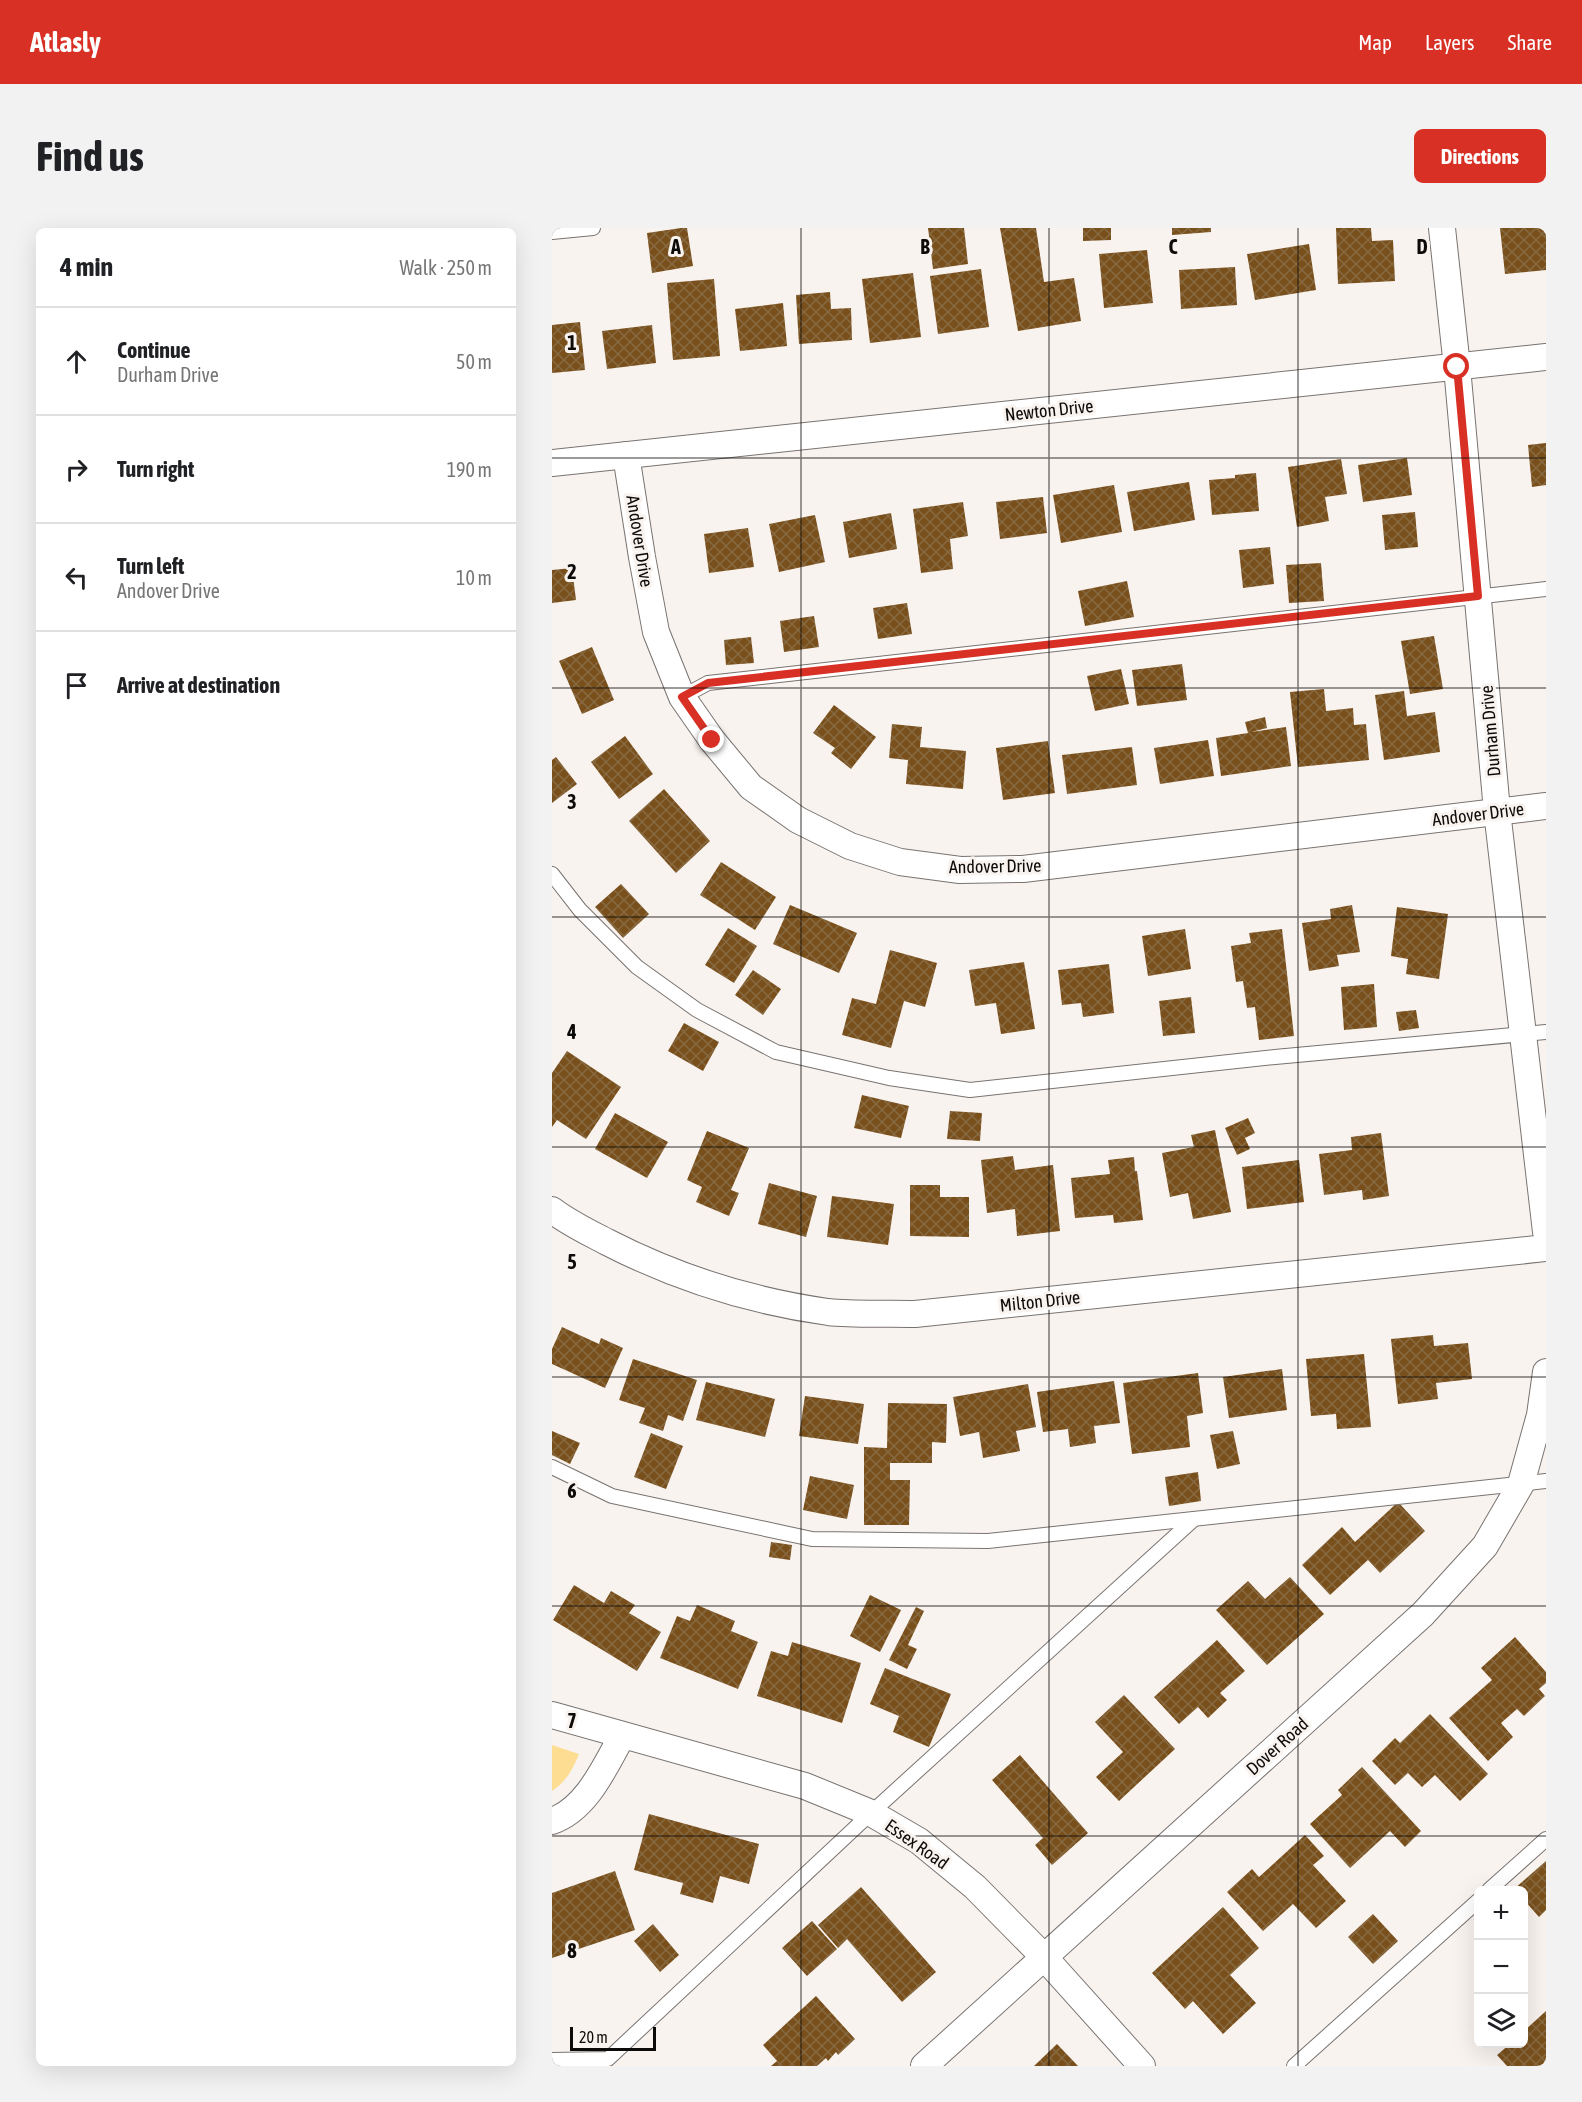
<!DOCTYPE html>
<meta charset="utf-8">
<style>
body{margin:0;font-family:"Asap Condensed",sans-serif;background:#f2f2f2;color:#202124}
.controls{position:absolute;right:18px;bottom:18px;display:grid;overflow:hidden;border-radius:9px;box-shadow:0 6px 24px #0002}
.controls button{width:54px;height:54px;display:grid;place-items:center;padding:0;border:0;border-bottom:2px solid #e0e0e0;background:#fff;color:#202124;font:30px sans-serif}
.scale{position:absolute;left:18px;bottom:15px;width:86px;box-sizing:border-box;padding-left:6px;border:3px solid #0d0b0a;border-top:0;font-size:16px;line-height:21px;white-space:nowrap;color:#0d0b0a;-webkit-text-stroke:4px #f9f3f0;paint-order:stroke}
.stop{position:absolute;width:18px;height:18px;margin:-14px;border:4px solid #d93025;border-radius:50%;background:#fff}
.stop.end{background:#d93025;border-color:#fff;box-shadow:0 2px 6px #0008}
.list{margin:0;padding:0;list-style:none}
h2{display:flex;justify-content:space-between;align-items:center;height:78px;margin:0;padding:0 24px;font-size:26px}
h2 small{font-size:20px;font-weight:400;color:#757577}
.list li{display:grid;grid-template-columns:39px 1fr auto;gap:18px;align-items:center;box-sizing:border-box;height:108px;padding:0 24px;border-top:2px solid #e0e0e0}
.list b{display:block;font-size:22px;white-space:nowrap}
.list p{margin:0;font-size:20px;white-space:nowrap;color:#757577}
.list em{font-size:20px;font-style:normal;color:#757577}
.icon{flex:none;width:33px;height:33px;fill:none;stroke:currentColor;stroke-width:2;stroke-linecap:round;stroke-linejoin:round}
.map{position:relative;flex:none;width:994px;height:1838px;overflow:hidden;border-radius:9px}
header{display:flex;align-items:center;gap:36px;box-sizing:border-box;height:84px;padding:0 30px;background:#d93025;color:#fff}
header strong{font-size:28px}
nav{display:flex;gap:33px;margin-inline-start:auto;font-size:21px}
.intro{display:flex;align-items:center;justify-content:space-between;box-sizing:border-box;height:144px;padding:0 36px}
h1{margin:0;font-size:42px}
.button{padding:15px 27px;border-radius:9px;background:#d93025;color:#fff;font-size:21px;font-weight:700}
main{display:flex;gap:36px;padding:0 36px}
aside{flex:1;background:#fff;border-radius:9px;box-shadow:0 6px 24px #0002}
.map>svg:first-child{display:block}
.green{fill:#fddd92}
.building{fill:url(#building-cross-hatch)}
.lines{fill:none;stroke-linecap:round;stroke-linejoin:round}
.service-casing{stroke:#797370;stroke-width:16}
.minor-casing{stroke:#797370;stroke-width:28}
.service{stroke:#fff;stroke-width:14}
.minor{stroke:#fff;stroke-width:26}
.route{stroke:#d93025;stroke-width:8}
.grid{fill:none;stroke:#0d0b0a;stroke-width:1.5;stroke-opacity:0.55}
.labels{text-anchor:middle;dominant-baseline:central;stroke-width:6;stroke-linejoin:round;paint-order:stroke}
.street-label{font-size:18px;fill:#0d0b0a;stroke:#f9f3f0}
.grid-label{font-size:20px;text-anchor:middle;font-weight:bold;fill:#0d0b0a;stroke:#f9f3f0;stroke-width:6;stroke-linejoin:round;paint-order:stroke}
</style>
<header>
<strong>Atlasly</strong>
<nav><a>Map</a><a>Layers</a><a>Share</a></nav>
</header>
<div class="intro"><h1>Find us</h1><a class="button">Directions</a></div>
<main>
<aside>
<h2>4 min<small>Walk · 250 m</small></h2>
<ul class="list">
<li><svg class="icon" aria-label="ahead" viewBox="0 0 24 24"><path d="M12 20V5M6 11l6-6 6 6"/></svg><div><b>Continue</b><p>Durham Drive</p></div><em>50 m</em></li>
<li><svg class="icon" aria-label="right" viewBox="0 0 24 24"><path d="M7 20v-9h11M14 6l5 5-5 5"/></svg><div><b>Turn right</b></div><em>190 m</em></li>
<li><svg class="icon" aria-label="left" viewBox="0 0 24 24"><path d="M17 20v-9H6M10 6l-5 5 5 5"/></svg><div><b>Turn left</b><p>Andover Drive</p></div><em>10 m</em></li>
<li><svg class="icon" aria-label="arrive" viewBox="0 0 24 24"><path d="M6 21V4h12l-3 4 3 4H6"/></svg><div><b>Arrive at destination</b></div></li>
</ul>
</aside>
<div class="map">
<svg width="994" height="1838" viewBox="0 0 994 1838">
<defs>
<pattern id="building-cross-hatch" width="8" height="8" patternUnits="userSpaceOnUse" patternTransform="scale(1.5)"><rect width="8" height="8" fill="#79501c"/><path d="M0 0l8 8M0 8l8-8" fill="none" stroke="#886a42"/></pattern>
</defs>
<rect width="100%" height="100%" fill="#f9f3f0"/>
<path class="green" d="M0 1517 27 1526C21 1541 14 1554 0 1563Z"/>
<g class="building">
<path d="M129 0H135L141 38 100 45 95 5Z"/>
<path d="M376 0H412L416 36 381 41Z"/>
<path d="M448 0H484L492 54 522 50 529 93 466 103Z"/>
<path d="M531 0H559V12L531 13Z"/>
<path d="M620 0H659V4L620 7Z"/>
<path d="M784 0H819L820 13 841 12 843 53 786 56Z"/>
<path d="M948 0H994V42L953 46Z"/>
<path d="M757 16 764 62 703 72 695 26Z"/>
<path d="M595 22 601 75 552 80 547 26Z"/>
<path d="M683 39 685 77 629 81 627 42Z"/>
<path d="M429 41 437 99 386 106 378 48Z"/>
<path d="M361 45 369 109 318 115 310 51Z"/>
<path d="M162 51 168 128 121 132 115 55Z"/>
<path d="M278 64 279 81 299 80 300 112 247 116 244 67Z"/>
<path d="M231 75 235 118 188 123 183 81Z"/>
<path d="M28 94 33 142 0 145V97Z"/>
<path d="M100 97 104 135 55 141 50 103Z"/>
<path d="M994 215V257L980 259 976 217Z"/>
<path d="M855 230 860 267 811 274 806 237Z"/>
<path d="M789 231 795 266 773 269 777 293 745 299 736 239Z"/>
<path d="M704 245 707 283 660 287 657 252 683 250V247Z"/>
<path d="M637 254 643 292 582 303 575 264Z"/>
<path d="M562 257 570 304 509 315 501 267Z"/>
<path d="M491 269 495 305 448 311 444 274Z"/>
<path d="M411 274 416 308 398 311 401 341 369 345 361 281Z"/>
<path d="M863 284 866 319 833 322 830 287Z"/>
<path d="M339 285 345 321 297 330 291 294Z"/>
<path d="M263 287 273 334 227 344 217 296Z"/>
<path d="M196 300 202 339 157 345 152 306Z"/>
<path d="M718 319 722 356 691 360 687 322Z"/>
<path d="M769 335 772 373 737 375 734 337Z"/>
<path d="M20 340 24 372 0 375V342Z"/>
<path d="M575 353 582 389 533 398 526 363Z"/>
<path d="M355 375 360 406 326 411 321 380Z"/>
<path d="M262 388 267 419 232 424 228 393Z"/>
<path d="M882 408 891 461 858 466 849 413Z"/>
<path d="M199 409 202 435 174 437 172 412Z"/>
<path d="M40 419 62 472 30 486 7 433Z"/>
<path d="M630 436 635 472 585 478 580 442Z"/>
<path d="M569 441 577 476 543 483 535 448Z"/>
<path d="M772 461 774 483 801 480 802 497 814 496 817 532 746 539 738 464Z"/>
<path d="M852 463 855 488 883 484 888 524 832 532 823 467Z"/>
<path d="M282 477 324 509 299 541 279 525 283 520 261 505Z"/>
<path d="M713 489 715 500 699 504 734 499 739 538 669 548 664 510 696 505 693 494Z"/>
<path d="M340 496 370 499 368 519 414 523 411 561 354 556 356 532 337 530Z"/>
<path d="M73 508 101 546 67 571 39 534Z"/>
<path d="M656 512 662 548 608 556 602 520Z"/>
<path d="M496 513 503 565 451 572 444 520Z"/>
<path d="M580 519 585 557 515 566 510 527Z"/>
<path d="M4 529 25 556 0 575V532Z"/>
<path d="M112 561 158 613 124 645 77 593Z"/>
<path d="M169 634 224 669 203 702 148 667Z"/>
<path d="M69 656 97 686 71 710 43 679Z"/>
<path d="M238 677 305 705 287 745 221 716Z"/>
<path d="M800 677 808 724 785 727 787 738 757 743 750 695 779 691 778 681Z"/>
<path d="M845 679 896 686 887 751 854 746 856 731 839 728Z"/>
<path d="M176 700 205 718 182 755 153 737Z"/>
<path d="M633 701 639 741 596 748 590 708Z"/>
<path d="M730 701 742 808 707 812 703 779 695 780 691 753 684 754 679 718 699 715 697 705Z"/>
<path d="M338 722 385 735 373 779 352 773 339 820 290 807 300 770 324 776Z"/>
<path d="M472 734 483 801 449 806 444 775 423 778 417 742Z"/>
<path d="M557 736 562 785 531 789 529 775 510 777 506 742Z"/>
<path d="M201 742 229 761 211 787 183 767Z"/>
<path d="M822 756 825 799 792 802 789 759Z"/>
<path d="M639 769 643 805 611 808 607 773Z"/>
<path d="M864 782 867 800 847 803 844 784Z"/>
<path d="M132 795 167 814 151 843 116 823Z"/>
<path d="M15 823 69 859 34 911 5 892 0 899V845Z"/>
<path d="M310 867 357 878 349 910 302 900Z"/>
<path d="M398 883 430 885 428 913 395 911Z"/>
<path d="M63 885 116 914 95 950 43 921Z"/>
<path d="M696 890 703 905 693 910 698 921 685 927 673 900Z"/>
<path d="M663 902 679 984 641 991 636 965 618 969 610 925 642 919 639 907Z"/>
<path d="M155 903 197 920 179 962 187 965 177 988 144 974 150 959 135 952Z"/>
<path d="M829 905 837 968 811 972 810 962 772 967 767 926 800 922 799 909Z"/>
<path d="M461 928 463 942 501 937 508 1003 465 1008 463 981 435 985 429 932Z"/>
<path d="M582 929 583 943H585L591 992 562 995 561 987 523 990 519 950 558 946 556 932Z"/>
<path d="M747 932 752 974 695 981 690 939Z"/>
<path d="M217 955 265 968 254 1009 206 996Z"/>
<path d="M358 957H388V969H417V1009L358 1008Z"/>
<path d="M280 968 342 976 336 1017 275 1009Z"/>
<path d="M10 1099 47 1116 49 1110 71 1120 53 1160 0 1136V1121Z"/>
<path d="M881 1107 882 1118 916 1115 920 1151 884 1155 886 1171 846 1176 839 1111Z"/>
<path d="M812 1126 819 1199 785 1201 784 1186 759 1188 754 1131Z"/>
<path d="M81 1131 145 1152 131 1193 116 1187 111 1203 87 1195 93 1180 67 1172Z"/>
<path d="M730 1141 735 1182 677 1190 671 1149Z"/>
<path d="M646 1145 651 1185 635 1188 638 1219 580 1226 571 1155Z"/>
<path d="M562 1153 568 1195 542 1198 544 1215 518 1219 516 1201 491 1204 485 1164Z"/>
<path d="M154 1154 223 1171 213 1209 144 1192Z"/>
<path d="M476 1156 484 1199 464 1203 468 1223 431 1230 427 1204 408 1208 401 1169Z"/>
<path d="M253 1168 312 1176 306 1216 247 1208Z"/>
<path d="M336 1175 395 1176 394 1215 380 1214V1235H338V1252H358L357 1297H312V1219L335 1220Z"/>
<path d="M0 1203 28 1215 18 1236 0 1227Z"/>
<path d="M681 1203 688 1236 665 1241 658 1207Z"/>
<path d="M99 1205 131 1218 114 1261 82 1249Z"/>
<path d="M646 1244 649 1273 617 1278 613 1249Z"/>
<path d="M258 1248 302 1257 295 1291 251 1282Z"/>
<path d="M846 1274 873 1303 828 1345 816 1332 778 1367 750 1337 790 1299 803 1314Z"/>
<path d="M219 1314 240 1317 238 1332 217 1329Z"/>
<path d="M738 1349 772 1386 715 1437 664 1382 696 1353 713 1371Z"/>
<path d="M22 1357 52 1375 59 1363 83 1377 77 1385 109 1404 85 1443 1 1392Z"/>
<path d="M318 1367 349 1382 328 1424 298 1408Z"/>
<path d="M145 1377 183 1393 179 1403 206 1414 186 1461 108 1430 125 1388 138 1393Z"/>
<path d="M364 1379 372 1383 356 1417 365 1421 355 1441 337 1432Z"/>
<path d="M963 1409 994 1444V1455L987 1461 993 1468 972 1488 965 1481 949 1495 961 1509 936 1533 897 1490 940 1452 929 1440Z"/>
<path d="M665 1412 693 1443 668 1465 675 1472 656 1490 646 1479 627 1496 602 1469Z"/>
<path d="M240 1414 309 1435 290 1495 205 1468 219 1423 236 1428Z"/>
<path d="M333 1440 399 1466 377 1519 341 1504 347 1488 318 1476Z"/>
<path d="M572 1467 623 1521 567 1573 544 1549 571 1524 543 1494Z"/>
<path d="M878 1486 936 1546 908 1573 883 1547 870 1559 856 1545 843 1557 820 1533 843 1510 848 1515Z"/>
<path d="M468 1527 536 1605 500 1637 483 1617 491 1610 440 1552Z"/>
<path d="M810 1539 869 1603 853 1619 838 1603 798 1640 758 1596 790 1567 786 1562Z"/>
<path d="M97 1586 207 1616 197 1656 168 1648 161 1675 128 1666 131 1655 82 1642Z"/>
<path d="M753 1607 772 1628 761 1637 794 1673 764 1700 741 1676 711 1703 675 1664 700 1641 707 1649Z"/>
<path d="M994 1633V1682L987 1689 972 1672V1662L962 1661Z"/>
<path d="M63 1643 83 1702 0 1730V1665Z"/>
<path d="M309 1659 384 1744 350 1774 295 1711 286 1720 266 1697Z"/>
<path d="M671 1679 707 1720 678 1747 704 1775 671 1806 641 1773 633 1781 600 1745Z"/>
<path d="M821 1686 846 1713 821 1736 796 1709Z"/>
<path d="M260 1693 285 1721 255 1748 230 1720Z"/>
<path d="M101 1696 127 1727 108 1744 82 1713Z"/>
<path d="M264 1768 303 1811 286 1827 284 1824 276 1833 274 1830 265 1838H219L225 1833 211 1817Z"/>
<path d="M994 1783V1838H955L945 1827 958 1816H972V1803Z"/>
<path d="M505 1816 526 1838H482Z"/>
</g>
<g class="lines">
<g class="service-casing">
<g id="service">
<path d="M0 4 41 0"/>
<path d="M130 469 156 455 994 361"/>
<path d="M0 646 28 682 85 739 145 782 224 824 337 850 418 862 723 829 994 804"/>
<path d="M0 1239 60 1268 260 1311 436 1313 994 1253"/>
<path d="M937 1662 994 1611"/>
<path d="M0 1832 56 1831 319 1585 642 1291"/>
<path d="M742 1838 927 1672"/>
</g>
</g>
<g class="minor-casing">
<g id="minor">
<path d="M890 0 905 139 945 583 994 1004"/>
<path d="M74 227 90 329 104 404 130 469 160 512 199 559 246 592 298 618 348 634 408 642 471 641 994 578"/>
<path d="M0 235 994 129"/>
<path d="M0 982C17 995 36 1004 55 1014 125 1050 198 1073 276 1084 304 1087 334 1085 363 1086L994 1020"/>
<path d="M0 1487 253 1558 319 1585 367 1613 423 1659 492 1729 590 1838"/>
<path d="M0 1593C35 1581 53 1538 70 1508"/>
<path d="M372 1838 871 1386 933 1318 969 1256 988 1187 994 1144"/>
</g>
</g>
<use href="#service" class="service"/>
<use href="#minor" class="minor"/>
</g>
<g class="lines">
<path class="route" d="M160 512 130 469 156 455 926 368 905 139"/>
</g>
<path class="grid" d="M249 0V1838M497 0V1838M746 0V1838M0 230H994M0 460H994M0 689H994M0 919H994M0 1149H994M0 1378H994M0 1608H994"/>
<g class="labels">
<g class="street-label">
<text transform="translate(497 182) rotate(-6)">Newton Drive</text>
<text transform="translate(88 313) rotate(81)">Andover Drive</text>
<text transform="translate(938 503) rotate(-95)">Durham Drive</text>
<text transform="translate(926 586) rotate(-7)">Andover Drive</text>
<text transform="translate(443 638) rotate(-1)">Andover Drive</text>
<text transform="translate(488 1073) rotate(-6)">Milton Drive</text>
<text transform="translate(725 1518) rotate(-42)">Dover Road</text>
<text transform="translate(365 1616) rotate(35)">Essex Road</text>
</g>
</g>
<g class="grid-label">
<text x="124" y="26">A</text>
<text x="373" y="26">B</text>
<text x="621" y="26">C</text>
<text x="870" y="26">D</text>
<text x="20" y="122">1</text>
<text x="20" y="351">2</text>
<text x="20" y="581">3</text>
<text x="20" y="811">4</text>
<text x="20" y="1041">5</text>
<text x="20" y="1270">6</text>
<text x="20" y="1500">7</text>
<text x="20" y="1730">8</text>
</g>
</svg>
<div class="controls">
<button>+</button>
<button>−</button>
<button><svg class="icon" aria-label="layers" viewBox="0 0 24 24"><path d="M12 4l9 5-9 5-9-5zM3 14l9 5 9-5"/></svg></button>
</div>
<div class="scale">20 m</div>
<div class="stop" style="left:905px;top:139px"></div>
<div class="stop end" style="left:160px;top:512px"></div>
</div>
</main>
